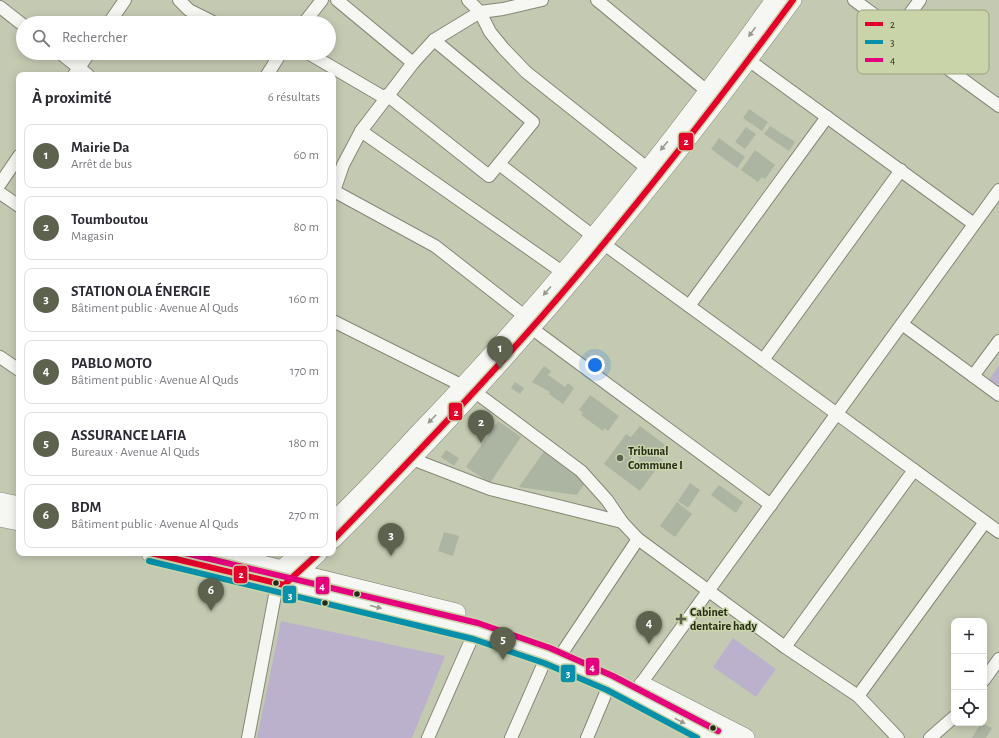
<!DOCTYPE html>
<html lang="fr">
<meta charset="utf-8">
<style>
body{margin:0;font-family:"Alegreya Sans",sans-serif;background:#f7f7f7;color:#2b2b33}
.controls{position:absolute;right:12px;bottom:12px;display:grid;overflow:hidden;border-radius:8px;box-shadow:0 2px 10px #0003}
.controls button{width:36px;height:36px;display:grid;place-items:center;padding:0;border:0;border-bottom:1px solid #e1e1e2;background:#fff;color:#2b2b33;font:20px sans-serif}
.you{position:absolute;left:595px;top:365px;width:14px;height:14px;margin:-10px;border:3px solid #fff;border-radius:50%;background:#1a73e8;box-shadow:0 0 0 6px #1a73e833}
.badge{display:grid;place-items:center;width:26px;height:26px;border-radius:50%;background:#5d624e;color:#fff;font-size:13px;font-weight:700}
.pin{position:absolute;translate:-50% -33px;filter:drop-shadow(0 1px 2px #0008)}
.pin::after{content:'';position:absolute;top:21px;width:14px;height:12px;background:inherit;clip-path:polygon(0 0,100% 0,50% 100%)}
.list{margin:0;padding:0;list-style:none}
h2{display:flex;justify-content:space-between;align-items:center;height:52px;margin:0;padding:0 16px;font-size:17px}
h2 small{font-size:13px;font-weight:400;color:#7c7c81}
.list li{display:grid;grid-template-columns:26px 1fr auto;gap:12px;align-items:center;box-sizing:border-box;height:64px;margin:0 8px 8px;padding:0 8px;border:1px solid #e1e1e2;border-radius:8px}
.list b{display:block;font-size:15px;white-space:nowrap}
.list p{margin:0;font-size:13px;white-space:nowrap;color:#7c7c81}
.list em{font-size:13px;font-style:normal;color:#7c7c81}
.icon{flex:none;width:22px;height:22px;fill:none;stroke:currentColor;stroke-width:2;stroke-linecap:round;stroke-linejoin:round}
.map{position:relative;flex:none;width:999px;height:738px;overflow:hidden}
.search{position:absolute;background:#fff;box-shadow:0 2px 10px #0003;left:16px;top:16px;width:320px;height:44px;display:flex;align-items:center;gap:10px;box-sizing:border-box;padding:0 14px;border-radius:22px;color:#7c7c81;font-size:15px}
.panel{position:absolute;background:#fff;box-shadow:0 2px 10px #0003;left:16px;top:72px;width:320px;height:484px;border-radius:8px}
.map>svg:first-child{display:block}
.green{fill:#bcb1cd}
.building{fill:#acb4a2;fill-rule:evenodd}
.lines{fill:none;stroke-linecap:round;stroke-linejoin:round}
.minor-casing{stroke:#848876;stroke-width:14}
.secondary-casing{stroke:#848876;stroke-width:18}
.primary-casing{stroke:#848876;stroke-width:20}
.minor{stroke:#f6f7f3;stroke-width:12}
.secondary{stroke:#f6f7f3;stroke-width:17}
.primary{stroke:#f6f7f3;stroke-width:19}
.bus-1-casing{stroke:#c9d5a8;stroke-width:9}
.bus-2-casing{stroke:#c9d5a8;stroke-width:9}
.bus-3-casing{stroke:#c9d5a8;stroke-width:9}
.bus-1{stroke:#e4002b;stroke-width:6}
.bus-2{stroke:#0790aa;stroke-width:6}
.bus-3{stroke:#e5007d;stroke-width:6}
.oneway{fill:#989b90}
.poi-dot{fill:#5d624e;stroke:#c9d5a8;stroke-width:1.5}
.bus-dot{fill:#252a18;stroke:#c9d5a8;stroke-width:1.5}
.labels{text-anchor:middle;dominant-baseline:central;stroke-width:3;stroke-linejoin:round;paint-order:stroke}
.poi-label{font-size:12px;font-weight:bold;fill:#252a18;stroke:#c9d5a8;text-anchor:start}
.key{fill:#c9d5a8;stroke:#98a27d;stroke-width:1}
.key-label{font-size:11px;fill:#252a18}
.line-badge{stroke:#c9d5a8;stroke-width:1.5}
.badge-label{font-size:11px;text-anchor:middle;font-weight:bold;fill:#fff}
</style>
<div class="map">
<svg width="999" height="738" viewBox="0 0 999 738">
<rect width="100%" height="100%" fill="#c4cab2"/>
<g class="green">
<path d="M999 365V391L987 383Z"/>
<path d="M281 621 445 656 412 738H257Z"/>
<path d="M733 638 776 669 756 697 713 667Z"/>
</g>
<g class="building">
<path d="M749 109 768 122 762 131 743 118Z"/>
<path d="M770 126 795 142 789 151 764 134Z"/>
<path d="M746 127 756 134 745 149 735 142Z"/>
<path d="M719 138 745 157 737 168 711 149Z"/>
<path d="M755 150 775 165 765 179 762 177 758 182 741 170Z"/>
<path d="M544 366 551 371 548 375 565 387 568 383 574 388 563 404 549 394 550 392 532 382Z"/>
<path d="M515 382 524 388 520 394 511 388Z"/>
<path d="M590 395 619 416 608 431 604 428 603 431 581 415 583 413 579 410Z"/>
<path d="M498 421 521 437 490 483 466 467Z"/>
<path d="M640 426 665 445 657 456 663 460 640 491 604 464 626 434 631 437ZM634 454 640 459 636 465 630 460Z"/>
<path d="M446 450 459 458 454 466 441 457Z"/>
<path d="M545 450 587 480 577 495 519 487Z"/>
<path d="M690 483 700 490 688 508 678 501Z"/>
<path d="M719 485 743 502 736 513 711 495Z"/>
<path d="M677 502 692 514 675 537 660 526Z"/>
<path d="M444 532 459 536 453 556 438 551Z"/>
<path d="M981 723 992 728 986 738H972Z"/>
</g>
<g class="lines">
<g class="minor-casing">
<g id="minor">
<path d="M179 0 189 10 215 23"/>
<path d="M337 0 413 63"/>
<path d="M468 0 480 12 490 32 503 48 526 72 647 168"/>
<path d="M597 0 708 92"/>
<path d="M854 0 999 106"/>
<path d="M0 7 23 25"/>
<path d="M109 23 125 0"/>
<path d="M304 23 322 0"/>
<path d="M897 31 920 0"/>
<path d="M60 53 88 75"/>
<path d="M308 53 385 98"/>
<path d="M743 56 974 224"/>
<path d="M74 75 89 53"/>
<path d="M267 75 281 53"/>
<path d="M387 95 489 176 533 122 434 40"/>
<path d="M361 131 568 276"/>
<path d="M499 164 593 236 999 532"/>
<path d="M0 184 19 156"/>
<path d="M334 191 435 246 531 321"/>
<path d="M0 193 19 206"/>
<path d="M333 194 343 165 361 131 413 63 434 40 480 12 503 9 542 0"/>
<path d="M689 306 827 117"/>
<path d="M333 321 475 392 581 471 607 500 622 522 638 539 785 647 858 696 898 738"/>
<path d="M902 324 999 395"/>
<path d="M538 333 771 505"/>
<path d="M0 357 19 370"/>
<path d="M763 360 901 170"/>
<path d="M973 376 999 341"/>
<path d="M412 459 490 489 622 522"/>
<path d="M785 647 914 470"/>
<path d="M564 650 638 539"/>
<path d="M984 680 999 659"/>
<path d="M640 685 999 190"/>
<path d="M858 696 985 522"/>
<path d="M248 738 276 590"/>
<path d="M428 738 475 631"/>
<path d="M511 738 547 656"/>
<path d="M587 738 610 683"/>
<path d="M930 738 954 717"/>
</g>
</g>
<g class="secondary-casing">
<g id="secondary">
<path d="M333 521C363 493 391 462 419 432 548 298 666 152 774 0"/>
<path d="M333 540C501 373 654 191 793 0"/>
<path d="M278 581 282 569 299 553"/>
<path d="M289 581 319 553"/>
</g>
</g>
<g class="primary-casing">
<g id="primary">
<path d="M0 502 19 506"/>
<path d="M0 517 19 521"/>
<path d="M151 553 475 631 547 656 610 683 714 738"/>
<path d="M214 553 456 613"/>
<path d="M643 686 745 738"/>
</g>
</g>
<use href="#minor" class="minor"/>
<use href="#secondary" class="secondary"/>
<use href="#primary" class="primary"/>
<g class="bus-1-casing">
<g id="bus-1">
<path d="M333 540C416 455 498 369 575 278 651 188 723 95 793 0"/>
<path d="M151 553 284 585 319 553"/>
</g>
</g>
<g class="bus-2-casing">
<path id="bus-2" d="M149 561 473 639 544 663 607 690 697 738"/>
</g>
<g class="bus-3-casing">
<path id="bus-3" d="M185 553 478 623 550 648 613 676 718 731"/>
</g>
<use href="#bus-1" class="bus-1"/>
<use href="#bus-2" class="bus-2"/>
<use href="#bus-3" class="bus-3"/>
</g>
<defs><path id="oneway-solid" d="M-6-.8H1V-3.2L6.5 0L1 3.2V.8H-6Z"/></defs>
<g class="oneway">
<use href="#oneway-solid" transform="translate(752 32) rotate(126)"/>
<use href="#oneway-solid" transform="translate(664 146) rotate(129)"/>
<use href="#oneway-solid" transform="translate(547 291) rotate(131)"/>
<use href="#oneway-solid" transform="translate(432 419) rotate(134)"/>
<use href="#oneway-solid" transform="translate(376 607) rotate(14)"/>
<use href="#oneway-solid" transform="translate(680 721) rotate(28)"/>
</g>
<g class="poi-dot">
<circle cx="620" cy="458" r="4"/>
<path d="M679 613h4v4h4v4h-4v4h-4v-4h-4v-4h4z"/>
</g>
<g class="bus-dot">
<circle cx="276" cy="583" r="3.5"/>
<circle cx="357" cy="594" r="3.5"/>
<circle cx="325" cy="603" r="3.5"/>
<circle cx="713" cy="728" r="3.5"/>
</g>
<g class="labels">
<g class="poi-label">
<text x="628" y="451">Tribunal<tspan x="628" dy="14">Commune I</tspan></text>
<text x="690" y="612">Cabinet<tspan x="690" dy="14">dentaire hady</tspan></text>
</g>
</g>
<rect x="857" y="10" width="132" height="64" rx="6" class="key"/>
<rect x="865" y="22" width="18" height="4" fill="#e4002b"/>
<rect x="865" y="40" width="18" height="4" fill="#0790aa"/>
<rect x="865" y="58" width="18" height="4" fill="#e5007d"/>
<g class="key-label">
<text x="890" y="28">2</text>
<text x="890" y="46">3</text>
<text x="890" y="64">4</text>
</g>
<g class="line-badge">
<rect x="678" y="132" width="16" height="19" rx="4" fill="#e4002b"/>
<rect x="448" y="402" width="15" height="19" rx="4" fill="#e4002b"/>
<rect x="233" y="565" width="15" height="19" rx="4" fill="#e4002b"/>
<rect x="315" y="576" width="15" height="19" rx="4" fill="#e5007d"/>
<rect x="282" y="585" width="15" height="19" rx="4" fill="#0790aa"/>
<rect x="585" y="657" width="15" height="19" rx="4" fill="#e5007d"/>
<rect x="560" y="664" width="16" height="19" rx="4" fill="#0790aa"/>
</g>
<g class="badge-label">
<text x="686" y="145">2</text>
<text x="456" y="416">2</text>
<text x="241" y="578">2</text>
<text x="322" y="590">4</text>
<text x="290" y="599">3</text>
<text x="592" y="671">4</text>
<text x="568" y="677">3</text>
</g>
</svg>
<div class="controls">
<button>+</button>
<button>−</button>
<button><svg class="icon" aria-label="locate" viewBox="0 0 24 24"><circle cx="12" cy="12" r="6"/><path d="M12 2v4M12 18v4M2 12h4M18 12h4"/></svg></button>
</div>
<div class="you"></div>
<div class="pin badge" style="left:500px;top:369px">1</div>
<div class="pin badge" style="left:481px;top:443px">2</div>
<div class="pin badge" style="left:391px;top:556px">3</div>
<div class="pin badge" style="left:649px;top:644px">4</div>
<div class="pin badge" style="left:503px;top:660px">5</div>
<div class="pin badge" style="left:211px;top:611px">6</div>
<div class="search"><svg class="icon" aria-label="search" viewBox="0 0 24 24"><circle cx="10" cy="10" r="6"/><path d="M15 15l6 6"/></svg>Rechercher</div>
<section class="panel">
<h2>À proximité<small>6 résultats</small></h2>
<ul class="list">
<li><span class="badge">1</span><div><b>Mairie Da</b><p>Arrêt de bus</p></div><em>60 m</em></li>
<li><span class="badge">2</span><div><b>Toumboutou</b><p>Magasin</p></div><em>80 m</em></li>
<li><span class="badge">3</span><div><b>STATION OLA ÉNERGIE</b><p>Bâtiment public · Avenue Al Quds</p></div><em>160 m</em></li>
<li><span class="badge">4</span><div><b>PABLO MOTO</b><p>Bâtiment public · Avenue Al Quds</p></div><em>170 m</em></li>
<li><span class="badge">5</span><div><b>ASSURANCE LAFIA</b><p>Bureaux · Avenue Al Quds</p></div><em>180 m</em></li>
<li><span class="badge">6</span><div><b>BDM</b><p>Bâtiment public · Avenue Al Quds</p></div><em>270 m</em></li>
</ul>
</section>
</div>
